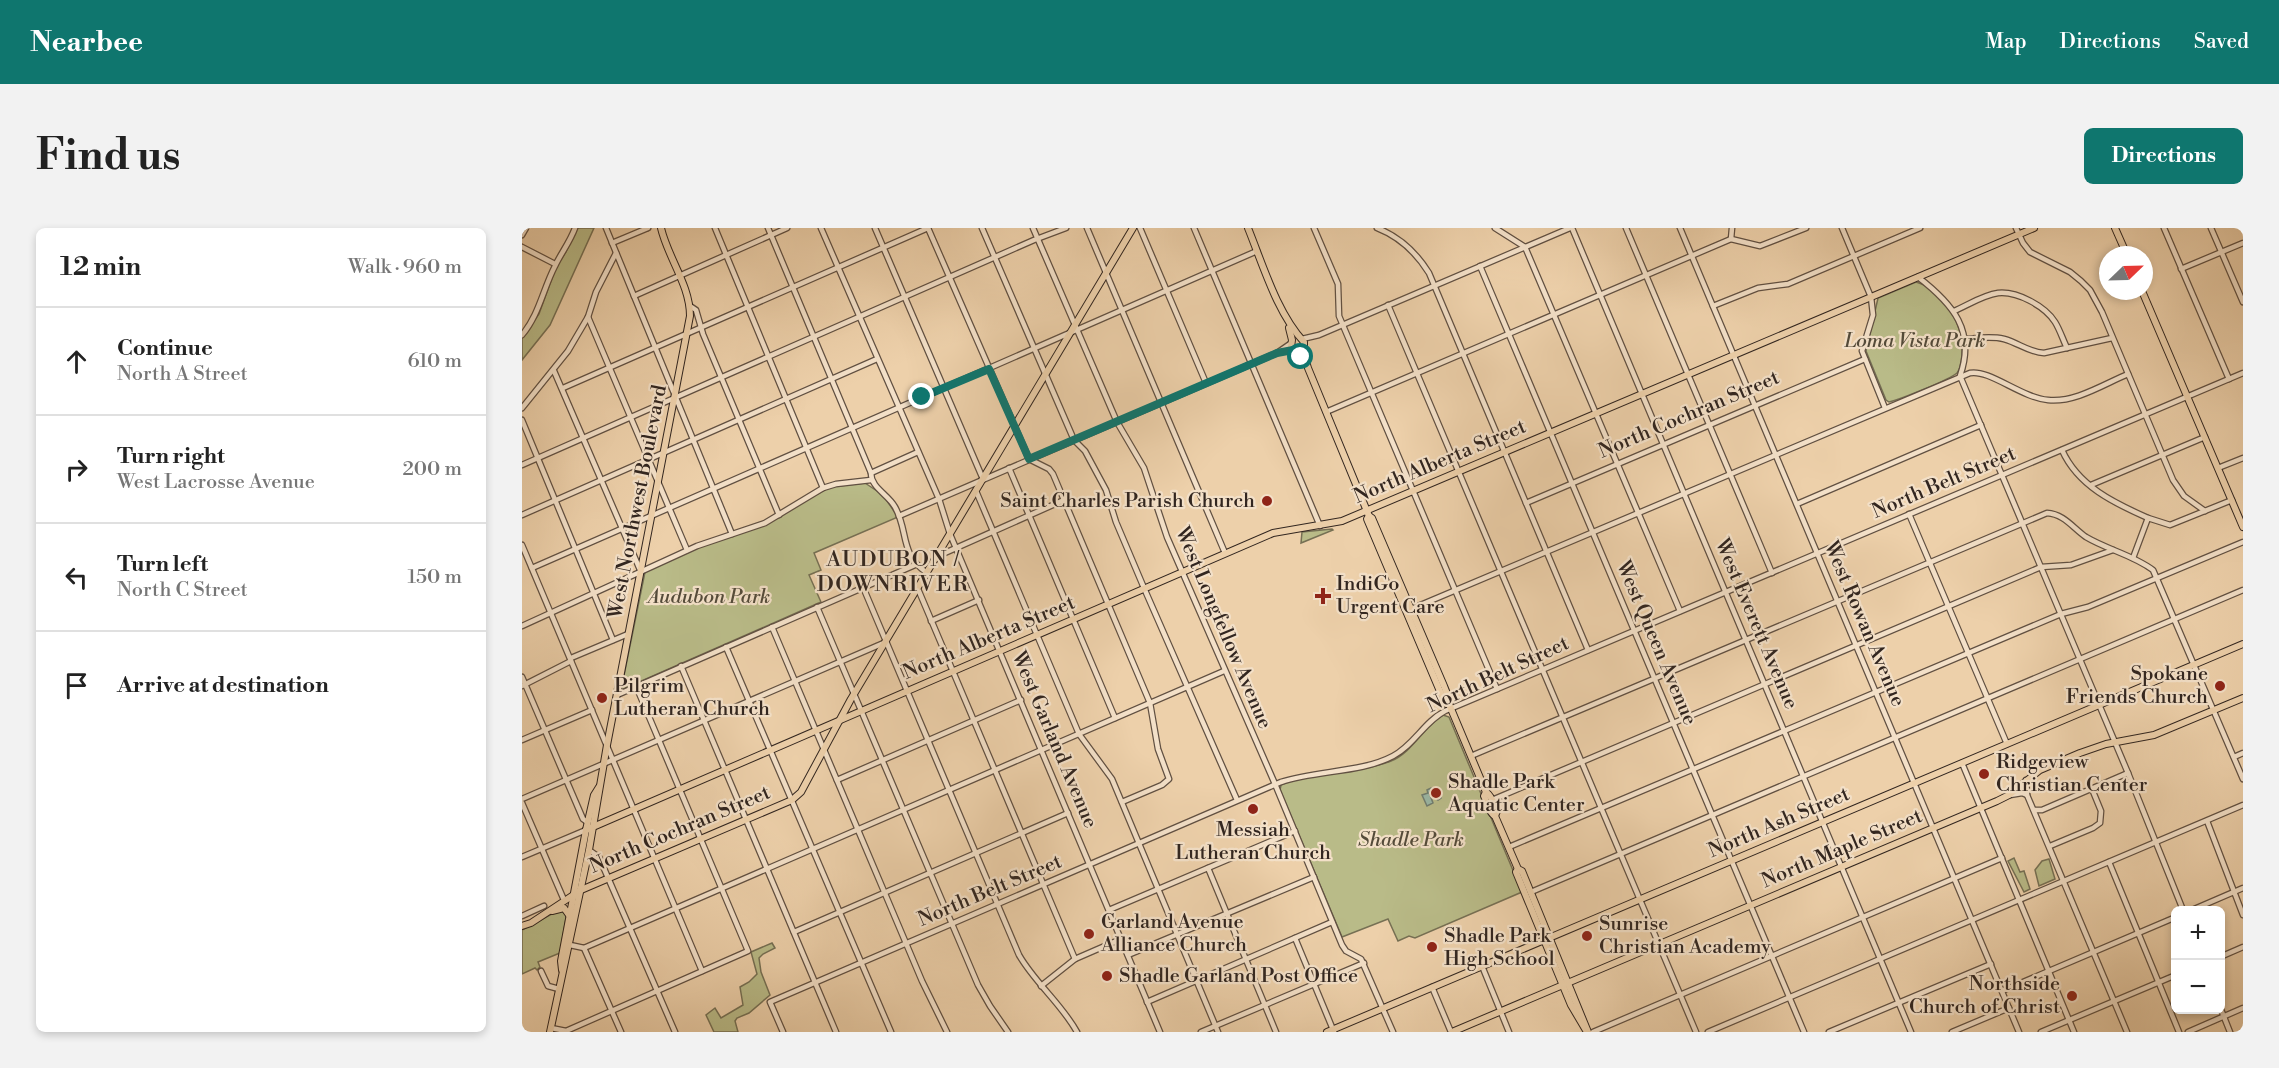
<!DOCTYPE html>
<meta charset="utf-8">
<style>
body{margin:0;font-family:"Libre Bodoni",serif;background:#f2f2f2;color:#222}
.controls{position:absolute;right:18px;bottom:18px;display:grid;overflow:hidden;border-radius:9px;box-shadow:0 3px 9px #0003}
.controls button{width:54px;height:54px;display:grid;place-items:center;padding:0;border:0;border-bottom:2px solid #e0e0e0;background:#fff;color:#222;font:30px sans-serif}
.compass{position:absolute;left:1577px;top:18px;width:54px;height:54px;border-radius:50%;background:#fff;box-shadow:0 3px 9px #0003;rotate:67deg}
.stop{position:absolute;width:18px;height:18px;margin:-14px;border:4px solid #0f766e;border-radius:50%;background:#fff}
.stop.end{background:#0f766e;border-color:#fff;box-shadow:0 2px 6px #0008}
.list{margin:0;padding:0;list-style:none}
h2{display:flex;justify-content:space-between;align-items:center;height:78px;margin:0;padding:0 24px;font-size:26px}
h2 small{font-size:20px;font-weight:400;color:#767676}
.list li{display:grid;grid-template-columns:39px 1fr auto;gap:18px;align-items:center;box-sizing:border-box;height:108px;padding:0 24px;border-top:2px solid #e0e0e0}
.list b{display:block;font-size:22px;white-space:nowrap}
.list p{margin:0;font-size:20px;white-space:nowrap;color:#767676}
.list em{font-size:20px;font-style:normal;color:#767676}
.icon{flex:none;width:33px;height:33px;fill:none;stroke:currentColor;stroke-width:2;stroke-linecap:round;stroke-linejoin:round}
.map{position:relative;flex:none;width:1721px;height:804px;overflow:hidden;border-radius:9px}
header{display:flex;align-items:center;gap:36px;box-sizing:border-box;height:84px;padding:0 30px;background:#0f766e;color:#fff}
header strong{font-size:28px}
nav{display:flex;gap:33px;margin-inline-start:auto;font-size:21px}
.intro{display:flex;align-items:center;justify-content:space-between;box-sizing:border-box;height:144px;padding:0 36px}
h1{margin:0;font-size:42px}
.button{padding:15px 27px;border-radius:9px;background:#0f766e;color:#fff;font-size:21px;font-weight:700}
main{display:flex;gap:36px;padding:0 36px}
aside{flex:1;background:#fff;border-radius:9px;box-shadow:0 3px 9px #0003}
.map>svg:first-child{display:block}
.green{fill:#b9bb88;stroke:#767054;stroke-width:1.5}
.water{fill:#9ab7a5;stroke:#707d70;stroke-width:1.5}
.lines{fill:none;stroke-linecap:round;stroke-linejoin:round}
.minor-casing{stroke:#615042;stroke-width:7}
.major-casing{stroke:#322620;stroke-width:8}
.minor{stroke:#f3e0c8;stroke-width:4.5}
.major{stroke:#edd0aa;stroke-width:6}
.route{stroke:#0f766e;stroke-width:8}
.poi-dot{fill:#8f2418;stroke:#f3e0c8;stroke-width:2}
.labels{text-anchor:middle;dominant-baseline:central;stroke-width:4.5;stroke-linejoin:round;paint-order:stroke}
.park-label{font-size:20px;font-style:italic;fill:#544b3a;stroke:#f3e0c8}
.street-label{font-size:20px;fill:#322620;stroke:#f3e0c8}
.poi-label{font-size:20px;fill:#322620;stroke:#f3e0c8;text-anchor:start}
.quarter-label{font-size:22px;letter-spacing:1.5px;fill:#322620;stroke:#f3e0c8}
</style>
<header>
<strong>Nearbee</strong>
<nav><a>Map</a><a>Directions</a><a>Saved</a></nav>
</header>
<div class="intro"><h1>Find us</h1><a class="button">Directions</a></div>
<main>
<aside>
<h2>12 min<small>Walk · 960 m</small></h2>
<ul class="list">
<li><svg class="icon" aria-label="ahead" viewBox="0 0 24 24"><path d="M12 20V5M6 11l6-6 6 6"/></svg><div><b>Continue</b><p>North A Street</p></div><em>610 m</em></li>
<li><svg class="icon" aria-label="right" viewBox="0 0 24 24"><path d="M7 20v-9h11M14 6l5 5-5 5"/></svg><div><b>Turn right</b><p>West Lacrosse Avenue</p></div><em>200 m</em></li>
<li><svg class="icon" aria-label="left" viewBox="0 0 24 24"><path d="M17 20v-9H6M10 6l-5 5 5 5"/></svg><div><b>Turn left</b><p>North C Street</p></div><em>150 m</em></li>
<li><svg class="icon" aria-label="arrive" viewBox="0 0 24 24"><path d="M6 21V4h12l-3 4 3 4H6"/></svg><div><b>Arrive at destination</b></div></li>
</ul>
</aside>
<div class="map">
<svg width="1721" height="804" viewBox="0 0 1721 804">
<rect width="100%" height="100%" fill="#edd0aa"/>
<filter id="stains"><feTurbulence type="fractalNoise" baseFrequency=".00333" numOctaves="4"/><feColorMatrix values="0 0 0 0 .2 0 0 0 0 .09 0 0 0 0 .02 0 0 0 .5 -.17"/></filter>
<radialGradient id="worn" r=".72"><stop offset=".6" stop-color="#630" stop-opacity="0"/><stop offset="1" stop-color="#630" stop-opacity=".3"/></radialGradient>
<g class="green">
<path d="M55 0H72L28 97 0 132V110L17 86 34 39 44 24Z"/>
<path d="M1394 54C1423 62 1443 99 1440 128 1439 134 1439 140 1435 145 1427 152 1379 171 1367 174L1364 172 1344 123 1356 70Z"/>
<path d="M343 255 361 267 376 289 292 325 299 342 287 347 299 374 99 462 123 344 183 316 238 298 308 259Z"/>
<path d="M810 301 811 302 779 315 780 304Z"/>
<path d="M921 487 927 489 1000 664 893 710 887 708 876 713 866 691 820 709 758 562 759 557C793 541 834 547 869 533 891 524 901 499 921 487Z"/>
<path d="M1492 630 1498 644 1502 643 1508 661 1502 664 1486 633Z"/>
<path d="M1527 631 1533 651 1517 658 1513 642 1520 633Z"/>
<path d="M39 681 45 684 38 725 16 734 18 739 15 742 13 740 0 746V702Z"/>
<path d="M250 715 253 720 241 726 237 730 239 744 248 767 227 785 215 790 213 793 216 804H192L184 787 193 780 199 790 221 777 218 759 227 754 235 746 229 724Z"/>
</g>
<path class="water" d="M909 560 911 565 915 561 919 562V570L916 572 908 567 911 575 905 578 900 567 906 565 905 562Z"/>
<g class="lines">
<g class="minor-casing">
<g id="minor">
<path d="M84 0 210 306"/>
<path d="M193 0 301 260"/>
<path d="M246 0 349 245C349 260 366 266 373 279 387 304 377 325 405 345"/>
<path d="M299 0 417 271 428 306 638 804"/>
<path d="M353 0 461 251"/>
<path d="M406 0 507 231 527 241 531 246 628 475 636 521 647 551 640 557 600 574"/>
<path d="M460 0 552 212 563 223 584 262 594 294 622 360 715 572"/>
<path d="M511 0 595 194 622 240 645 309 753 556 820 717 824 723 839 731 871 804"/>
<path d="M565 0 703 325"/>
<path d="M618 0 684 155"/>
<path d="M672 0 798 298"/>
<path d="M792 0 816 56 817 88 975 461"/>
<path d="M855 0C878 9 894 24 907 45L1066 422"/>
<path d="M973 0 1003 19 1158 383"/>
<path d="M1050 0 1389 804"/>
<path d="M1104 0 1250 345"/>
<path d="M1158 0 1497 804"/>
<path d="M1320 0 1349 69 1351 87 1340 123 1363 180"/>
<path d="M1494 0 1501 15 1508 24 1548 44 1559 53 1568 62 1580 84 1651 252 1662 268 1683 283"/>
<path d="M1642 0 1707 151"/>
<path d="M1689 0 1721 74"/>
<path d="M0 7 4 0"/>
<path d="M1209 11 1210 0"/>
<path d="M90 15 126 0"/>
<path d="M0 19 33 36"/>
<path d="M958 38 1282 804"/>
<path d="M1659 41 1721 15"/>
<path d="M1396 49C1431 76 1454 103 1438 148L1606 545 1661 682"/>
<path d="M112 68 265 0"/>
<path d="M866 77 1174 804"/>
<path d="M168 78 174 82 181 106 257 287"/>
<path d="M1191 78 1236 60 1266 56 1398 0"/>
<path d="M1432 83C1446 77 1461 67 1476 65 1495 63 1523 78 1533 94 1538 102 1541 112 1545 120"/>
<path d="M66 89 165 322"/>
<path d="M0 107C17 87 21 61 33 38 39 25 48 14 53 0"/>
<path d="M780 111 797 107 1048 0"/>
<path d="M1444 111C1457 110 1469 108 1482 111 1497 115 1506 124 1522 125L1590 110"/>
<path d="M32 143 119 344"/>
<path d="M41 160 406 0"/>
<path d="M0 180 46 123 66 89 74 64 94 25"/>
<path d="M804 184 1209 11 1238 18 1284 0"/>
<path d="M0 192 91 412"/>
<path d="M1540 222C1556 258 1592 275 1626 290"/>
<path d="M0 237 512 12 544 0"/>
<path d="M487 240 593 490"/>
<path d="M1696 240 1721 230"/>
<path d="M349 245 396 224"/>
<path d="M1569 257 1683 209"/>
<path d="M454 263 557 506 590 551 696 804"/>
<path d="M1004 275 1343 131"/>
<path d="M1275 276 1459 197"/>
<path d="M1387 286 1485 516"/>
<path d="M0 287 355 131"/>
<path d="M377 288 755 125 768 116"/>
<path d="M0 317 180 743"/>
<path d="M416 328 542 272"/>
<path d="M1611 330 1626 290 1648 297 1710 272"/>
<path d="M10 340 735 23"/>
<path d="M341 359 497 727C513 755 539 775 555 804"/>
<path d="M396 361 553 731"/>
<path d="M295 379 456 757 468 778 486 804"/>
<path d="M889 381 1448 145C1467 141 1500 170 1526 172 1553 175 1582 156 1606 146"/>
<path d="M409 393 457 372"/>
<path d="M0 398 175 318 243 295 301 260 314 256 349 252"/>
<path d="M250 399 400 753 425 804"/>
<path d="M204 419 369 804"/>
<path d="M49 430 106 406"/>
<path d="M159 438 314 804"/>
<path d="M0 449 61 591 65 594"/>
<path d="M0 458 49 433"/>
<path d="M95 467 393 337"/>
<path d="M0 512 70 482"/>
<path d="M949 528 1525 285C1542 286 1551 300 1564 309 1586 322 1611 327 1631 342L1721 551"/>
<path d="M1712 529 1721 525"/>
<path d="M1440 535 1552 804"/>
<path d="M315 552 499 472"/>
<path d="M1504 552 1505 567 1605 804"/>
<path d="M1488 567 1500 565 1505 567"/>
<path d="M0 571 364 414"/>
<path d="M970 572 1519 339 1549 337 1591 322"/>
<path d="M0 575 42 672"/>
<path d="M1512 582H1520L1606 545"/>
<path d="M1685 593 1721 687"/>
<path d="M1528 618 1571 600 1578 595 1579 583 1570 561"/>
<path d="M987 619 1539 386 1566 379 1721 314"/>
<path d="M67 622 77 629 153 804"/>
<path d="M0 629 64 602"/>
<path d="M1587 634 1657 804"/>
<path d="M686 640 754 804"/>
<path d="M1009 664 1721 362"/>
<path d="M587 682 773 603"/>
<path d="M1670 682 1721 660"/>
<path d="M0 688 22 678"/>
<path d="M272 704 546 585"/>
<path d="M773 710 812 804"/>
<path d="M48 717 62 720 702 443"/>
<path d="M62 720 99 804"/>
<path d="M606 727 792 649"/>
<path d="M1698 729 1721 719"/>
<path d="M960 738 987 804"/>
<path d="M19 743 26 758 37 761"/>
<path d="M519 758 553 731 599 711"/>
<path d="M910 759 929 804"/>
<path d="M1480 763 1654 689"/>
<path d="M625 774 810 694"/>
<path d="M1698 779 1708 804"/>
<path d="M29 800 44 803 226 723 114 458"/>
<path d="M261 804 248 774 759 554C795 542 839 545 871 528 892 517 902 494 923 483L1721 145"/>
<path d="M679 804 842 735"/>
<path d="M1071 804 1480 630"/>
<path d="M1186 804 1721 577"/>
<path d="M1307 804 1469 736"/>
<path d="M1430 804 1487 780"/>
<path d="M1519 804 1654 747"/>
<path d="M1666 804 1721 780"/>
</g>
</g>
<g class="major-casing">
<g id="major">
<path d="M726 0C741 37 755 85 782 114V126L786 140 847 288 850 290 922 458 928 473 927 476 964 564C970 568 972 576 975 583L973 588"/>
<path d="M1593 0 1605 27"/>
<path d="M1620 63 1721 299"/>
<path d="M767 100 770 112 769 119 781 132"/>
<path d="M847 288 845 291 917 461 924 476H927"/>
<path d="M964 564 962 568C965 574 967 585 973 588L996 641 1000 643 1066 804"/>
<path d="M64 602 751 305 820 293 1512 0"/>
<path d="M996 641 994 644 1049 777 1065 804"/>
<path d="M30 683 42 680 47 687"/>
<path d="M0 698 9 695 59 662 270 572 279 564 329 471 611 0"/>
<path d="M40 742 39 733 64 602 72 567 77 559"/>
<path d="M28 804 67 622 85 517 168 88C168 57 146 30 139 0"/>
<path d="M805 804 1721 416"/>
<path d="M930 804 1475 573 1487 567 1518 542 1558 525 1584 516 1632 507 1721 470"/>
</g>
</g>
<use href="#minor" class="minor"/>
<use href="#major" class="major"/>
</g>
<g class="lines">
<path class="route" d="M400 169 467 141 507 231 755 125 771 122 779 129"/>
</g>
<g class="poi-dot">
<circle cx="745" cy="273" r="6"/>
<path d="M798 359h6v6h6v6h-6v6h-6v-6h-6v-6h6z"/>
<circle cx="1698" cy="458" r="6"/>
<circle cx="80" cy="470" r="6"/>
<circle cx="1462" cy="546" r="6"/>
<circle cx="914" cy="565" r="6"/>
<circle cx="731" cy="581" r="6"/>
<circle cx="567" cy="706" r="6"/>
<circle cx="1065" cy="708" r="6"/>
<circle cx="910" cy="719" r="6"/>
<circle cx="585" cy="748" r="6"/>
<circle cx="1550" cy="768" r="6"/>
</g>
<g class="labels">
<g class="park-label">
<text x="1393" y="113">Loma Vista Park</text>
<text x="187" y="369">Audubon Park</text>
<text x="889" y="612">Shadle Park</text>
</g>
<g class="street-label">
<text transform="translate(1167 187) rotate(-23)">North Cochran Street</text>
<text transform="translate(918 234) rotate(-23)">North Alberta Street</text>
<text transform="translate(1422 255) rotate(-23)">North Belt Street</text>
<text transform="translate(116 274) rotate(-79)">West Northwest Boulevard</text>
<text transform="translate(1234 396) rotate(67)">West Everett Avenue</text>
<text transform="translate(1342 396) rotate(67)">West Rowan Avenue</text>
<text transform="translate(701 400) rotate(67)">West Longfellow Avenue</text>
<text transform="translate(467 410) rotate(-23)">North Alberta Street</text>
<text transform="translate(1134 415) rotate(67)">West Queen Avenue</text>
<text transform="translate(976 447) rotate(-25)">North Belt Street</text>
<text transform="translate(532 512) rotate(67)">West Garland Avenue</text>
<text transform="translate(1257 595) rotate(-23)">North Ash Street</text>
<text transform="translate(158 602) rotate(-23)">North Cochran Street</text>
<text transform="translate(1320 621) rotate(-23)">North Maple Street</text>
<text transform="translate(468 663) rotate(-23)">North Belt Street</text>
</g>
<g class="poi-label">
<text x="733" y="273" text-anchor="end">Saint Charles Parish Church</text>
<text x="814" y="356">IndiGo<tspan x="814" dy="23">Urgent Care</tspan></text>
<text x="1686" y="446" text-anchor="end">Spokane<tspan x="1686" dy="23">Friends Church</tspan></text>
<text x="92" y="458">Pilgrim<tspan x="92" dy="23">Lutheran Church</tspan></text>
<text x="1474" y="534">Ridgeview<tspan x="1474" dy="23">Christian Center</tspan></text>
<text x="926" y="554">Shadle Park<tspan x="926" dy="23">Aquatic Center</tspan></text>
<text x="731" y="602" text-anchor="middle">Messiah<tspan x="731" dy="23">Lutheran Church</tspan></text>
<text x="579" y="694">Garland Avenue<tspan x="579" dy="23">Alliance Church</tspan></text>
<text x="1077" y="696">Sunrise<tspan x="1077" dy="23">Christian Academy</tspan></text>
<text x="922" y="708">Shadle Park<tspan x="922" dy="23">High School</tspan></text>
<text x="597" y="748">Shadle Garland Post Office</text>
<text x="1538" y="756" text-anchor="end">Northside<tspan x="1538" dy="23">Church of Christ</tspan></text>
</g>
<g class="quarter-label">
<text x="371" y="331">AUDUBON /<tspan x="371" dy="25">DOWNRIVER</tspan></text>
</g>
</g>
<rect width="100%" height="100%" filter="url(#stains)"/>
<rect width="100%" height="100%" fill="url(#worn)"/>
</svg>
<div class="controls">
<button>+</button>
<button>−</button>
</div>
<svg class="compass" viewBox="-18 -18 36 36"><path d="M0-13l5 13h-10z" fill="#e53935"/><path d="M0 13l5-13h-10z" fill="#767676"/></svg>
<div class="stop" style="left:779px;top:129px"></div>
<div class="stop end" style="left:400px;top:169px"></div>
</div>
</main>
